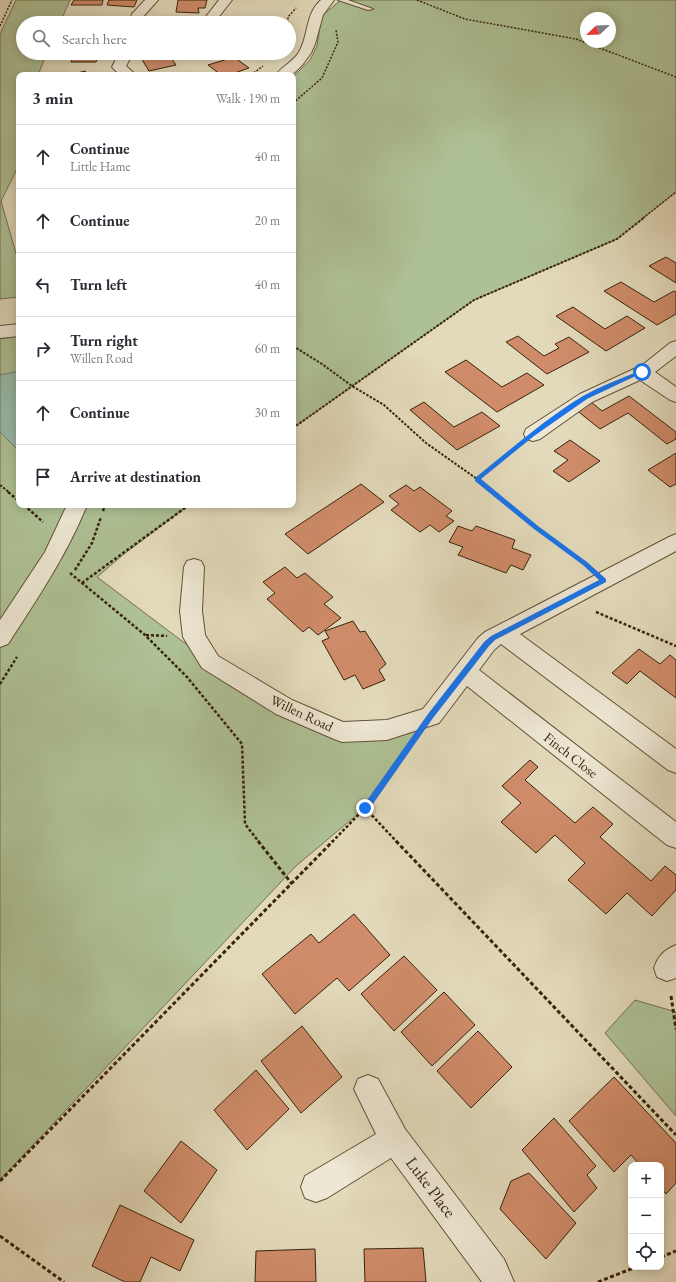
<!DOCTYPE html>
<meta charset="utf-8">
<style>
body{margin:0;font-family:"EB Garamond",serif;background:#f2f2f3;color:#2b2b33}
.controls{position:absolute;right:12px;bottom:12px;display:grid;overflow:hidden;border-radius:8px;box-shadow:0 2px 10px #0003}
.controls button{width:36px;height:36px;display:grid;place-items:center;padding:0;border:0;border-bottom:1px solid #e1e1e2;background:#fff;color:#2b2b33;font:20px sans-serif}
.compass{position:absolute;left:580px;top:12px;width:36px;height:36px;border-radius:50%;background:#fff;box-shadow:0 2px 10px #0003;rotate:247deg}
.stop{position:absolute;width:12px;height:12px;margin:-9px;border:3px solid #1a73e8;border-radius:50%;background:#fff}
.stop.end{background:#1a73e8;border-color:#fff;box-shadow:0 1px 4px #0008}
.list{margin:0;padding:0;list-style:none}
h2{display:flex;justify-content:space-between;align-items:center;height:52px;margin:0;padding:0 16px;font-size:17px}
h2 small{font-size:13px;font-weight:400;color:#7c7c81}
.list li{display:grid;grid-template-columns:26px 1fr auto;gap:12px;align-items:center;box-sizing:border-box;height:64px;padding:0 16px;border-top:1px solid #e1e1e2}
.list b{display:block;font-size:15px;white-space:nowrap}
.list p{margin:0;font-size:13px;white-space:nowrap;color:#7c7c81}
.list em{font-size:13px;font-style:normal;color:#7c7c81}
.icon{flex:none;width:22px;height:22px;fill:none;stroke:currentColor;stroke-width:2;stroke-linecap:round;stroke-linejoin:round}
.map{position:relative;flex:none;width:676px;height:1282px;overflow:hidden}
.search{position:absolute;background:#fff;box-shadow:0 2px 10px #0003;left:16px;top:16px;width:280px;height:44px;display:flex;align-items:center;gap:10px;box-sizing:border-box;padding:0 14px;border-radius:22px;color:#7c7c81;font-size:15px}
.panel{position:absolute;background:#fff;box-shadow:0 2px 10px #0003;left:16px;top:72px;width:280px;height:436px;border-radius:8px}
.map>svg:first-child{display:block}
.green{fill:#aec195;stroke:#727250;fill-rule:evenodd}
.water{fill:#96bbab;stroke:#707f6b}
.building{fill:#d08c6a;stroke:#37240a}
.lines{fill:none;stroke-linecap:round;stroke-linejoin:round}
.service-casing{stroke:#625236;stroke-width:2}
.minor-casing{stroke:#625236;stroke-width:2}
.tertiary-casing{stroke:#625236;stroke-width:2}
.path-far3{stroke:#37240a;stroke-width:1.5;stroke-dasharray:2 1.5;stroke-linecap:butt}
.path-far2{stroke:#37240a;stroke-width:2;stroke-dasharray:2.5 1.5;stroke-linecap:butt}
.path-far1{stroke:#37240a;stroke-width:2.5;stroke-dasharray:3 2;stroke-linecap:butt}
.path{stroke:#37240a;stroke-width:3;stroke-dasharray:4 2.5;stroke-linecap:butt}
.service{fill:#ede7d3;fill-rule:evenodd}
.minor{fill:#ede7d3;fill-rule:evenodd}
.tertiary{fill:#ede7d3;fill-rule:evenodd}
.route{fill:#1a73e8}
.labels{text-anchor:middle;dominant-baseline:central;stroke-width:4;stroke-linejoin:round;paint-order:stroke}
.street-label{font-size:14px;fill:#37240a;stroke:#ede7d3}
.near-street-label{font-size:17px;fill:#37240a;stroke:#ede7d3}
</style>
<div class="map">
<svg width="676" height="1282" viewBox="0 0 676 1282">
<rect width="100%" height="100%" fill="#e3dabb"/>
<filter id="stains"><feTurbulence type="fractalNoise" baseFrequency=".005" numOctaves="4"/><feColorMatrix values="0 0 0 0 .2 0 0 0 0 .09 0 0 0 0 .02 0 0 0 .5 -.17"/></filter>
<radialGradient id="worn" r=".72"><stop offset=".6" stop-color="#630" stop-opacity="0"/><stop offset="1" stop-color="#630" stop-opacity=".3"/></radialGradient>
<g class="green">
<path d="M16 0H70L60 23H23V53H47L38 75H19V165L1 201 19 264V297L0 299V34Z"/>
<path d="M341 0H676V192L617 239 474 300 293 428V77L310 60 317 46 321 20 324 14ZM586 18H610V42H586Z"/>
<path d="M19 336V505H189L124 554 97 577 210 662 341 732 431 716 365 808 296 866 0 1180V339Z"/>
<path d="M635 1000 676 1012V1116L605 1033Z"/>
</g>
<path class="water" d="M19 371V451L0 432V375Z"/>
<g class="building">
<path d="M74 0H103L102 5H71Z"/>
<path d="M109 0H137L134 7 107 5Z"/>
<path d="M178 0H207L205 8H198L199 13 176 12Z"/>
<path d="M143 18 179 19 177 23H142Z"/>
<path d="M75 53H100L96 62H71Z"/>
<path d="M138 53H168L176 65 149 71Z"/>
<path d="M234 57 249 68 229 75H221L208 65Z"/>
<path d="M85 71 89 75H70Z"/>
<path d="M666 257 676 263V283L649 266Z"/>
<path d="M621 282 654 302 674 291 676 292V314L657 325 604 291Z"/>
<path d="M573 307 605 329 627 316 645 328 606 351 556 316Z"/>
<path d="M518 336 544 356 559 348 555 344 569 337 589 352 547 374 506 342Z"/>
<path d="M466 360 502 387 527 373 544 385 497 412 445 372Z"/>
<path d="M629 396 676 432V439L667 444 628 413 600 429 575 409 590 401 602 411Z"/>
<path d="M424 402 454 427 482 412 500 426 457 450 410 410Z"/>
<path d="M570 440 600 461 569 482 553 471 568 460 554 451Z"/>
<path d="M676 453V484L670 487 648 470Z"/>
<path d="M361 484 384 502 308 554 285 534Z"/>
<path d="M406 485 414 491 420 487 452 511 446 516 454 521 439 532 430 525 420 532 391 510 399 504 389 496Z"/>
<path d="M458 526 472 531 476 526 515 540 512 548 531 555 523 570 511 565 506 573 458 555 463 547 449 542Z"/>
<path d="M285 567 297 578 305 573 333 597 324 604 341 618 318 635 309 627 303 632 267 599 275 593 263 582Z"/>
<path d="M353 621 360 632 365 631 386 664 379 670 385 680 363 689 355 675 344 680 322 641 329 638 325 631Z"/>
<path d="M639 649 660 664 670 655 676 660V698L640 671 627 684 612 673Z"/>
<path d="M530 760 538 767 525 780 575 823 593 807 613 824 600 837 651 881 665 866 676 875V890L652 916 627 893 606 914 568 880 585 863 555 835 536 853 501 822 521 803 502 786Z"/>
<path d="M354 914 390 955 349 991 337 978 295 1014 262 974 311 934 319 943Z"/>
<path d="M404 956 437 990 394 1031 361 994Z"/>
<path d="M444 992 475 1025 432 1066 401 1032Z"/>
<path d="M302 1026 342 1077 301 1113 261 1061Z"/>
<path d="M478 1031 512 1067 471 1108 437 1071Z"/>
<path d="M256 1070 289 1109 247 1150 214 1110Z"/>
<path d="M614 1077 676 1143V1183L666 1194 661 1188V1165H640L631 1155 614 1172 569 1121Z"/>
<path d="M554 1118 596 1166 587 1175 597 1188 574 1212 522 1150Z"/>
<path d="M181 1141 217 1170 181 1223 144 1191Z"/>
<path d="M529 1173 576 1223 546 1259 500 1209 511 1181Z"/>
<path d="M120 1205 194 1240 180 1271 151 1257 140 1282H125L92 1266Z"/>
<path d="M423 1248 426 1282H365L364 1249Z"/>
<path d="M315 1249 316 1282H255L256 1251Z"/>
</g>
<g class="lines">
<g class="service-casing">
<path id="service" d="M338 0H348L373 9 368 10Z"/>
</g>
<g class="minor-casing">
<g id="minor">
<path d="M145 0H158L142 18 141 23H129L132 14Z"/>
<path d="M219 0H232L214 23H201Z"/>
<path d="M119 53H133L126 66 136 75C125 75 119 76 112 67Z"/>
<path d="M676 341V356L655 372 676 387V402L670 400 640 380 592 402 540 439 533 441 526 439 524 434 526 429 580 394 636 368 645 363 670 343Z"/>
<path d="M67 505H87C67 555 37 599 8 644L0 647V620L45 552Z"/>
<path d="M676 534V551L520 634 676 749V773L668 770 501 644 494 650 479 670 676 822V848L667 845 467 686 439 723 387 740 342 742 334 739 276 714 202 668 183 637 180 611 184 567 187 561 194 559 201 561 204 567 202 611 205 635 218 656 292 700 343 722 387 720 423 709 478 638 485 632 669 537Z"/>
<path d="M676 945V978L667 981 657 977 654 968C658 956 664 950 676 945Z"/>
<path d="M368 1075 378 1079 405 1129 504 1259 514 1282H482L391 1158 327 1198 316 1202 305 1198 301 1187 305 1176 376 1134 354 1089 358 1079Z"/>
</g>
</g>
<g class="tertiary-casing">
<g id="tertiary">
<path d="M321 0H334L323 15 315 44 311 53 303 64 292 75H276C282 66 293 62 299 52 309 35 305 14 321 0Z"/>
<path d="M19 324V336L0 338V326Z"/>
</g>
</g>
<g class="path-far3">
<path d="M417 0 465 19 576 39 676 77"/>
<path d="M288 23V17L296 8"/>
<path d="M0 26 12 0"/>
<path d="M251 75 263 66"/>
<path d="M293 103 322 78 338 42 336 30"/>
<path d="M18 218 17 209 19 203"/>
<path d="M643 218 676 192"/>
</g>
<g class="path-far2">
<path d="M18 217 19 226"/>
<path d="M293 346 322 364 352 386 384 405 426 443 477 479 494 493"/>
<path d="M293 428 474 300 617 239 645 217"/>
<path d="M477 479 515 448"/>
<path d="M0 485 10 493"/>
</g>
<g class="path-far1">
<path d="M8 492 19 501"/>
<path d="M493 492 536 528 584 563"/>
<path d="M24 505 43 522"/>
<path d="M103 511 105 505"/>
<path d="M75 570 92 543 101 517"/>
<path d="M70 573 145 635 187 677 242 744 245 824 259 842"/>
<path d="M82 583 189 505"/>
<path d="M596 612 676 646"/>
<path d="M146 635 167 636"/>
<path d="M0 684 17 657"/>
<path d="M365 808 397 842"/>
<path d="M332 842 365 808 405 751"/>
</g>
<g class="path">
<path d="M258 841 292 884"/>
<path d="M396 841 676 1135"/>
<path d="M671 996 676 1029"/>
<path d="M0 1181 333 841"/>
<path d="M0 1236 64 1282"/>
<path d="M661 1257 676 1251"/>
<path d="M598 1282 636 1267"/>
</g>
<use href="#service" class="service"/>
<use href="#minor" class="minor"/>
<use href="#tertiary" class="tertiary"/>
</g>
<path class="route" d="M640 371 644 372 587 399 534 436 481 479 538 526 587 562 606 579V582L495 640 489 646 433 718 368 811H363V806L428 714 484 642 491 636 599 580 583 565 534 529 475 481V478C510 450 545 419 583 396 601 386 621 378 640 371Z"/>
<g class="labels">
<g class="street-label">
<text transform="translate(302 713) rotate(25)">Willen Road</text>
<text transform="translate(571 755) rotate(38)">Finch Close</text>
</g>
<g class="near-street-label">
<text transform="translate(431 1187) rotate(53)">Luke Place</text>
</g>
</g>
<rect width="100%" height="100%" filter="url(#stains)"/>
<rect width="100%" height="100%" fill="url(#worn)"/>
</svg>
<div class="controls">
<button>+</button>
<button>−</button>
<button><svg class="icon" aria-label="locate" viewBox="0 0 24 24"><circle cx="12" cy="12" r="6"/><path d="M12 2v4M12 18v4M2 12h4M18 12h4"/></svg></button>
</div>
<svg class="compass" viewBox="-18 -18 36 36"><path d="M0-13l5 13h-10z" fill="#e53935"/><path d="M0 13l5-13h-10z" fill="#7c7c81"/></svg>
<div class="stop" style="left:642px;top:372px"></div>
<div class="stop end" style="left:365px;top:808px"></div>
<div class="search"><svg class="icon" aria-label="search" viewBox="0 0 24 24"><circle cx="10" cy="10" r="6"/><path d="M15 15l6 6"/></svg>Search here</div>
<section class="panel">
<h2>3 min<small>Walk · 190 m</small></h2>
<ul class="list">
<li><svg class="icon" aria-label="ahead" viewBox="0 0 24 24"><path d="M12 20V5M6 11l6-6 6 6"/></svg><div><b>Continue</b><p>Little Hame</p></div><em>40 m</em></li>
<li><svg class="icon" aria-label="ahead" viewBox="0 0 24 24"><path d="M12 20V5M6 11l6-6 6 6"/></svg><div><b>Continue</b></div><em>20 m</em></li>
<li><svg class="icon" aria-label="left" viewBox="0 0 24 24"><path d="M17 20v-9H6M10 6l-5 5 5 5"/></svg><div><b>Turn left</b></div><em>40 m</em></li>
<li><svg class="icon" aria-label="right" viewBox="0 0 24 24"><path d="M7 20v-9h11M14 6l5 5-5 5"/></svg><div><b>Turn right</b><p>Willen Road</p></div><em>60 m</em></li>
<li><svg class="icon" aria-label="ahead" viewBox="0 0 24 24"><path d="M12 20V5M6 11l6-6 6 6"/></svg><div><b>Continue</b></div><em>30 m</em></li>
<li><svg class="icon" aria-label="arrive" viewBox="0 0 24 24"><path d="M6 21V4h12l-3 4 3 4H6"/></svg><div><b>Arrive at destination</b></div></li>
</ul>
</section>
</div>
